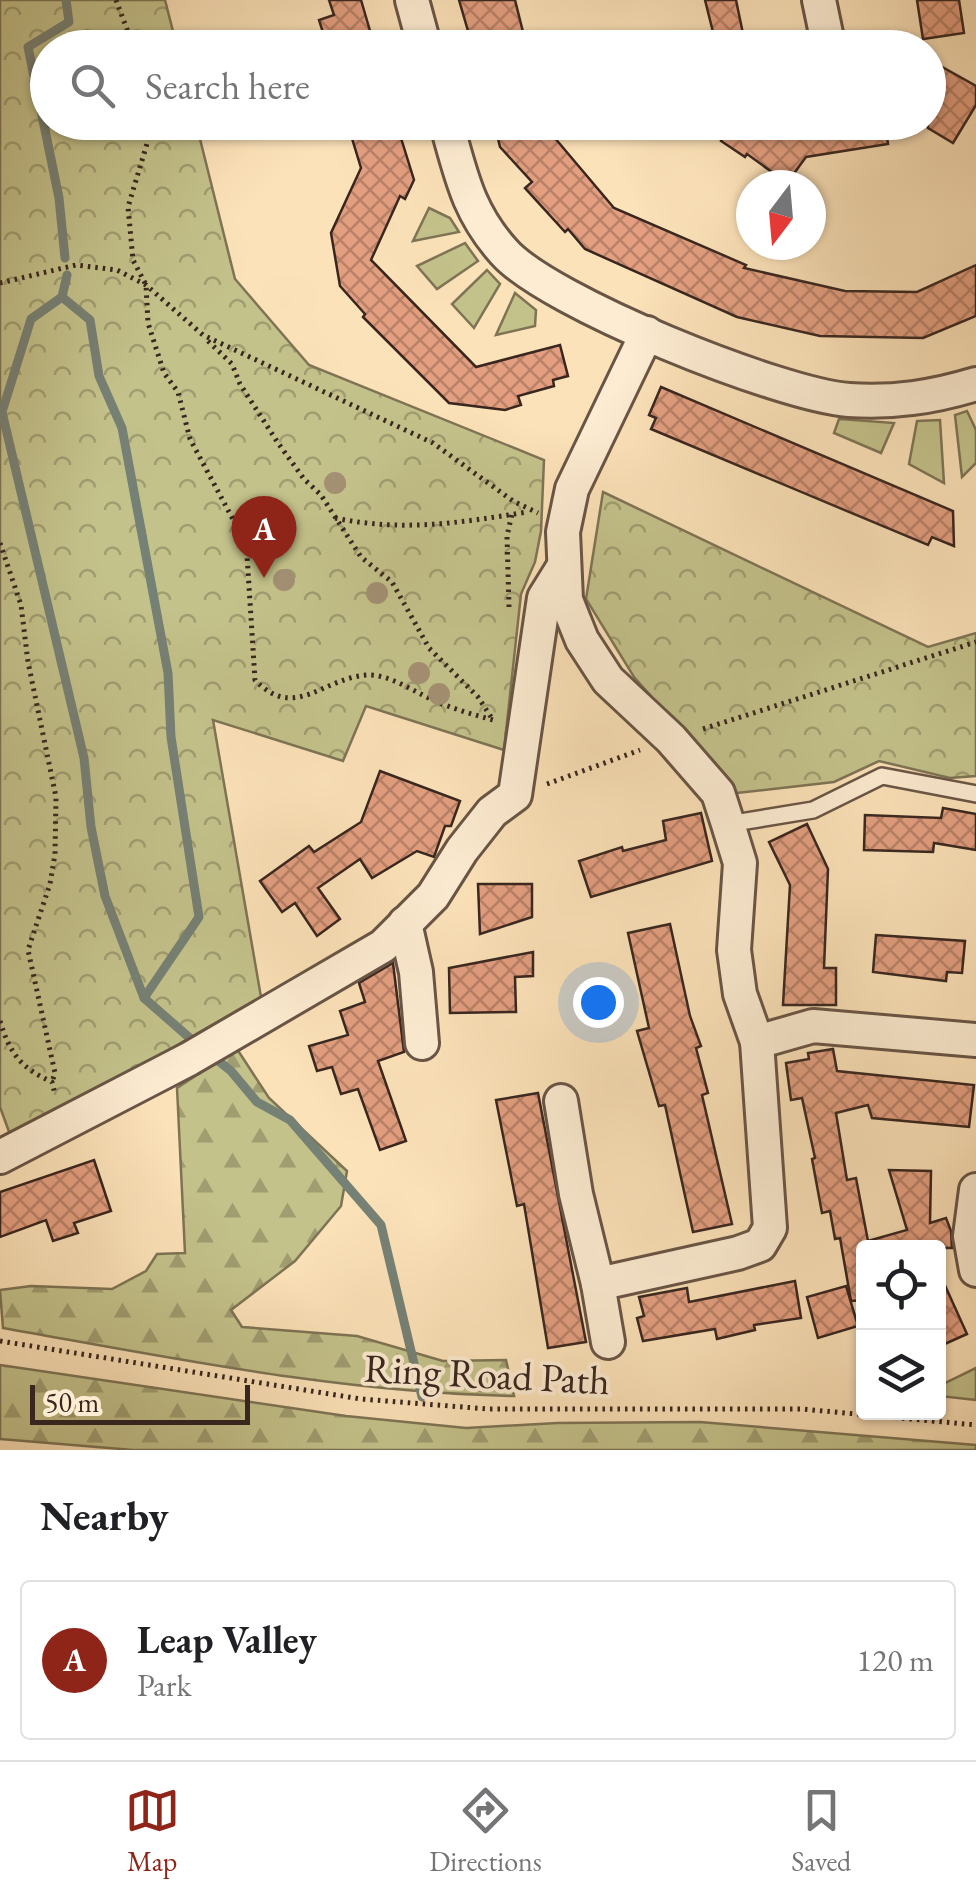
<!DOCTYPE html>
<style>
body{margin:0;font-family:"EB Garamond",serif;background:#f2f2f2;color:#202124}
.controls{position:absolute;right:30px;bottom:30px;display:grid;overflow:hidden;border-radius:10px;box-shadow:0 2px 8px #0004}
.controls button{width:90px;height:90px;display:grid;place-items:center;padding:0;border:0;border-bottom:2px solid #e0e0e0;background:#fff;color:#202124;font:50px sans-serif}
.compass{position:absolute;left:736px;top:170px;width:90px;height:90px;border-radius:50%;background:#fff;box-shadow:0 2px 8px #0004;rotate:196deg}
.scale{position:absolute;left:30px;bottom:25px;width:220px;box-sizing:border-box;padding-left:10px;border:5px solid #38261f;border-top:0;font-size:28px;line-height:35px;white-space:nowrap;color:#38261f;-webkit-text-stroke:8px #fdecd2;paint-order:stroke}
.you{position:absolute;left:598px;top:1002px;width:35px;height:35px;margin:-25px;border:8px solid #fff;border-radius:50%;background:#1a73e8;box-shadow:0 0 0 15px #1a73e833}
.badge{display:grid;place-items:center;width:65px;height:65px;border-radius:50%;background:#8f2418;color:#fff;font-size:32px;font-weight:700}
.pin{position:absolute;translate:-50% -82px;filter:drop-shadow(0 2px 5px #0008)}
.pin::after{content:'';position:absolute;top:52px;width:35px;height:30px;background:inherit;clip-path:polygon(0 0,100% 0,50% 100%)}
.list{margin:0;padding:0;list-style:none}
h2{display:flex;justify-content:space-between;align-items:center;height:130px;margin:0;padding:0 40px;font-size:42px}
h2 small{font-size:32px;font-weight:400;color:#757577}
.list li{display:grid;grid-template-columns:65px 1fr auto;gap:30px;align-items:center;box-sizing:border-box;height:160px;margin:0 20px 20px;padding:0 20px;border:2px solid #e0e0e0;border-radius:10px}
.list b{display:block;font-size:38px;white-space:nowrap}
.list p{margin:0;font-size:32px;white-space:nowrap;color:#757577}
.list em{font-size:32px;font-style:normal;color:#757577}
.icon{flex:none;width:55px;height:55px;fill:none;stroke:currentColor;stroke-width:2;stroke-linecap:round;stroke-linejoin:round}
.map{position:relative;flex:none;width:976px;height:1450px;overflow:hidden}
.search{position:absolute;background:#fff;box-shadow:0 2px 8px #0004;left:30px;right:30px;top:30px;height:110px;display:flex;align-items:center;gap:25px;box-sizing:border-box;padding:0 35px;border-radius:55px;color:#757577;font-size:38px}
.sheet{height:310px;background:#fff}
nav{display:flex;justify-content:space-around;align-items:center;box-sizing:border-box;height:140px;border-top:2px solid #e0e0e0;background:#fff;font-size:28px;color:#757577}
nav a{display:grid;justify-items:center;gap:5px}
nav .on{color:#8f2418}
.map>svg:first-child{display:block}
.green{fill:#c4c28b;stroke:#7e7455;stroke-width:2.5}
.forest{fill:url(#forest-firs);stroke:#7e7455;stroke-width:2.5}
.park{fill:url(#park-crowns);stroke:#7e7455;stroke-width:2.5}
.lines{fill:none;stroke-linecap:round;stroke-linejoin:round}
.stream{stroke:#768175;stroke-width:9}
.building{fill:url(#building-cross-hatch);stroke:#38261f;stroke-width:2.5}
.service-casing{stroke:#695546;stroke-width:20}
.minor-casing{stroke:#695546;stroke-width:38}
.path{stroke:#38261f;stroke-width:5;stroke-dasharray:2.5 5;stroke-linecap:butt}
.service{stroke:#fdecd2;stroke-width:15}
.minor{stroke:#fdecd2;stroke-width:32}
.tree{fill:#a39073}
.labels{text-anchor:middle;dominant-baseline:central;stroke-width:8;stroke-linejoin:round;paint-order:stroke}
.street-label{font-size:40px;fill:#38261f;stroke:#fdecd2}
</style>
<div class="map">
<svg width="976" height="1450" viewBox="0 0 976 1450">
<defs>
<pattern id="forest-firs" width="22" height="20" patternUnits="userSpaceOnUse" patternTransform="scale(2.5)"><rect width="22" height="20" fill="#c4c28b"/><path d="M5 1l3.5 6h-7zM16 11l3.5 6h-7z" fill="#a09d71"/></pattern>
<pattern id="park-crowns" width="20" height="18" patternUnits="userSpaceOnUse" patternTransform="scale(2.5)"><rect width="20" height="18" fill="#c4c28b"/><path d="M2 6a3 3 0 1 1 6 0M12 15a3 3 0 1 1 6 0" fill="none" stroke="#a09d71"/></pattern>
<pattern id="building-cross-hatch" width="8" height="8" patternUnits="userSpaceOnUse" patternTransform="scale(2.5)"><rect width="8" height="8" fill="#e39f80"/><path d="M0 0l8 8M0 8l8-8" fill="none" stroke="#b98168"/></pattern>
</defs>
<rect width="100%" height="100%" fill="#fce2b9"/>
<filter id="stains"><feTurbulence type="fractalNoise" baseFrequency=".002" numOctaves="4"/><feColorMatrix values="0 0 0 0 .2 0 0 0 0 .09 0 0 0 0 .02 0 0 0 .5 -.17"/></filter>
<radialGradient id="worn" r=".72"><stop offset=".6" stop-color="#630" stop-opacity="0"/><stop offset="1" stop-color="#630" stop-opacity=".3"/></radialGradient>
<g class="green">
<path d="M429 208 450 218 459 232 413 241Z"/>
<path d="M465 243 478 261 437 289 417 266Z"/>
<path d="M487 270 500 284 474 328 452 304Z"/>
<path d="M515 293 536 310 535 326 496 335Z"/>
<path d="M967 411 976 430V463L962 477 955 415Z"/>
<path d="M839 419H840L894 423 881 453 834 433Z"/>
<path d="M940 420 944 483 909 464 917 421Z"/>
</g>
<g class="forest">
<path d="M237 1049 269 1098 347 1171 341 1206 295 1261 231 1310 242 1327 357 1336 443 1361 506 1360 514 1396C343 1393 172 1358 3 1328L0 1290 31 1286 112 1289 146 1271 157 1254 185 1253 177 1088Z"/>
<path d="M0 1365 346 1416 466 1428 557 1423 700 1422 976 1445V1450H133L0 1439Z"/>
</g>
<g class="park">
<path d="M0 0H165L177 47 48 48V122L196 123 235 279 309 365 544 460 541 531 535 562 521 594 504 750 366 706 343 761 213 720 261 997 12 1140 0 1107Z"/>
<path d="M603 492 928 647 976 633V776L950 778 879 761 834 782 737 793 634 677 586 599Z"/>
<path d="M976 1368V1400L939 1396V1386Z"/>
</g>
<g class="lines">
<g class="stream">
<path d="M65 258 59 198 28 47 69 22 66 0"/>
<path d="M67 275 62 297 31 319 2 412 84 758 91 827 105 896 144 998 200 1047"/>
<path d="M62 297 90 320 99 376 122 428 168 673 171 737 199 917 144 998"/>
<path d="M212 1056 231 1071 257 1102 290 1120 381 1225 422 1397"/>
</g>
</g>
<g class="building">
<path d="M329 0H361L375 48H328L319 20 334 15Z"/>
<path d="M459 0H515L527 48H473Z"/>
<path d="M705 0H736L746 48H717Z"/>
<path d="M917 0H959L964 33 923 39Z"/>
<path d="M928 59 976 86V105L953 143 928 128Z"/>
<path d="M347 122H396L414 180 405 199 400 196 371 260 476 367 560 345 568 376 553 380 554 386 518 396 521 405 505 410 449 403 363 317 365 314 340 286 331 233 361 168Z"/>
<path d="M494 122H550L554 137 614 208 746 265 744 268 845 291 917 292 976 265V316L923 338 820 336 737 317 585 249 568 229 565 232 525 188 532 182 500 147Z"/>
<path d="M733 122H885L888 144 806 157 787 183 747 154 745 157 721 141Z"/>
<path d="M661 387 953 511 954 546 932 537 928 545 651 429 656 418 649 415Z"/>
<path d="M380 771 460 801 451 826H445L434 857 417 851 372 878 360 859 318 888 340 919 317 936 295 903 282 912 260 881 309 846 314 852 361 822Z"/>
<path d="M943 808 976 814V850L934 843 933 852 864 850 865 815 941 818Z"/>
<path d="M701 813 712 861 591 897 579 861 622 847 623 851 666 840 663 821Z"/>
<path d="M807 824 828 869 824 968H836V1005H783L790 885 769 842Z"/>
<path d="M478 884H532V917L480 934Z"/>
<path d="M670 924 690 1016 701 1046 696 1048 708 1093 702 1095 732 1224 693 1232 665 1105 659 1106 637 1031 649 1028 628 933Z"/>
<path d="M876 935 965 941 962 973 947 972 946 981 873 972Z"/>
<path d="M533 952V976L515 977 516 1012 450 1013 449 968Z"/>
<path d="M393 963 404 1052 378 1061 406 1141 380 1150 358 1089 341 1094 332 1067 317 1071 309 1046 348 1035 340 1011 365 1002 359 983Z"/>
<path d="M833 1049 837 1071 974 1085 969 1127 872 1118 868 1105 836 1113 847 1180 856 1178 868 1241 907 1230 889 1170 931 1171 930 1223 946 1218 951 1231 952 1248H864V1300L851 1301 840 1238 835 1239 830 1211 822 1213 812 1159 815 1158 802 1098 791 1100 786 1063 809 1059 808 1053Z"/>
<path d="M538 1093 586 1342 548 1348 524 1204 517 1206 496 1100Z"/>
<path d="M94 1160 111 1211 74 1223 78 1233 53 1241 46 1220 0 1237V1192Z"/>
<path d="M938 1270 967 1334 938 1347Z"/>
<path d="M795 1281 801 1318 754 1325 755 1330 717 1339 715 1329 643 1341 637 1318 644 1316 639 1297 687 1288 689 1302Z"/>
<path d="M846 1286 858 1326 818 1338 807 1297Z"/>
</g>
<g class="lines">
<g class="service-casing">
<path id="service" d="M728 824 813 810 882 776 976 794"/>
</g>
<g class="minor-casing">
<g id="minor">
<path d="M412 0 425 48"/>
<path d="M819 0 829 48"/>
<path d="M446 122C461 174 467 211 504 252 548 302 780 395 849 400 894 403 933 397 976 384"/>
<path d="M405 923 416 972 422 1043"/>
<path d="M757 1042 813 1026 976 1040"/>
<path d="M561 1101 576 1194 598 1284"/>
<path d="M0 1157 189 1059 383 946 433 896 462 850 492 812 515 795 544 598 562 569"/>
<path d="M976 1190 970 1236 976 1270"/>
<path d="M608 1342 598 1284 738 1253 760 1245 770 1228 757 1042 740 994 734 950 740 863 728 824 718 793 671 739 608 680 582 640 566 600 563 532 572 489 647 333"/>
</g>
</g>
<g class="path">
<path d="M116 0 134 48"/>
<path d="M150 122 149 137 128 207 133 260 146 285 148 323 164 373 178 392 190 439 236 525 247 555 255 680C295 722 323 677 368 675 390 674 419 695 440 703 457 710 475 715 493 720V717"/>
<path d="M0 283 76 265 117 270 146 285 203 335 433 443 513 501 538 513"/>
<path d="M208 341 232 364 240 384 278 443 304 479 321 495 361 557 392 582 429 648 478 697 493 720"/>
<path d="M335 518C402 532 459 523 527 512"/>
<path d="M0 543 21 605 28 662 56 797 55 854 50 884 28 950 55 1073 52 1082"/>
<path d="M509 607 507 536 512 514"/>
<path d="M703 729 976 642"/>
<path d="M547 784 640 750"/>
<path d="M0 1021C10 1054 21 1068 52 1082L55 1094"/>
<path d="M0 1341 361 1399 488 1409H802L976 1425"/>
</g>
<use href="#service" class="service"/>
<use href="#minor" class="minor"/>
</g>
<g class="tree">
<circle cx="335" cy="483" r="11"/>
<circle cx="284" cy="580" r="11"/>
<circle cx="377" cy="593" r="11"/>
<circle cx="419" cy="673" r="11"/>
<circle cx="439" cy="694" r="11"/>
</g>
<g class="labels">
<g class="street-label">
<text transform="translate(487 1374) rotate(3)">Ring Road Path</text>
</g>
</g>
<rect width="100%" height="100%" filter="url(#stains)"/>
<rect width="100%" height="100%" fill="url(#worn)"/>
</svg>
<div class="controls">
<button><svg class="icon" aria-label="locate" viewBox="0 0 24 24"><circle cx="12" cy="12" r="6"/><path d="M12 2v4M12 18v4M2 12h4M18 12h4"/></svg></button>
<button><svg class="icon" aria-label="layers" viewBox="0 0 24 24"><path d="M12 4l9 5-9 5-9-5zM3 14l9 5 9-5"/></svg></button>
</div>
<svg class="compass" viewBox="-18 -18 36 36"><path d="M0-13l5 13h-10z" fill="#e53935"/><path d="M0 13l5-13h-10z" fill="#757577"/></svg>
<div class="scale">50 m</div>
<div class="you"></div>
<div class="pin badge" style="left:264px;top:578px">A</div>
<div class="search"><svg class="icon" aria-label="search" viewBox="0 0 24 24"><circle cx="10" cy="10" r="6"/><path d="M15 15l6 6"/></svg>Search here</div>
</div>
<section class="sheet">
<h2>Nearby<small></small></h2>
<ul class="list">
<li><span class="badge">A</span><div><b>Leap Valley</b><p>Park</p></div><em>120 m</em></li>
</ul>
</section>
<nav>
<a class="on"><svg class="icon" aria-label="map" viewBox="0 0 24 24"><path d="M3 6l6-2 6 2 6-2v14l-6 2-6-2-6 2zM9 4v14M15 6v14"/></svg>Map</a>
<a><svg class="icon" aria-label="directions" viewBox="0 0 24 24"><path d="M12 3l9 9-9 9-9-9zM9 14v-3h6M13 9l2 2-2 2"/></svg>Directions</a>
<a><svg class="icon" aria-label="saved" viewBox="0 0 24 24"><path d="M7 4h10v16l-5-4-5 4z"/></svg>Saved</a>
</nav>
